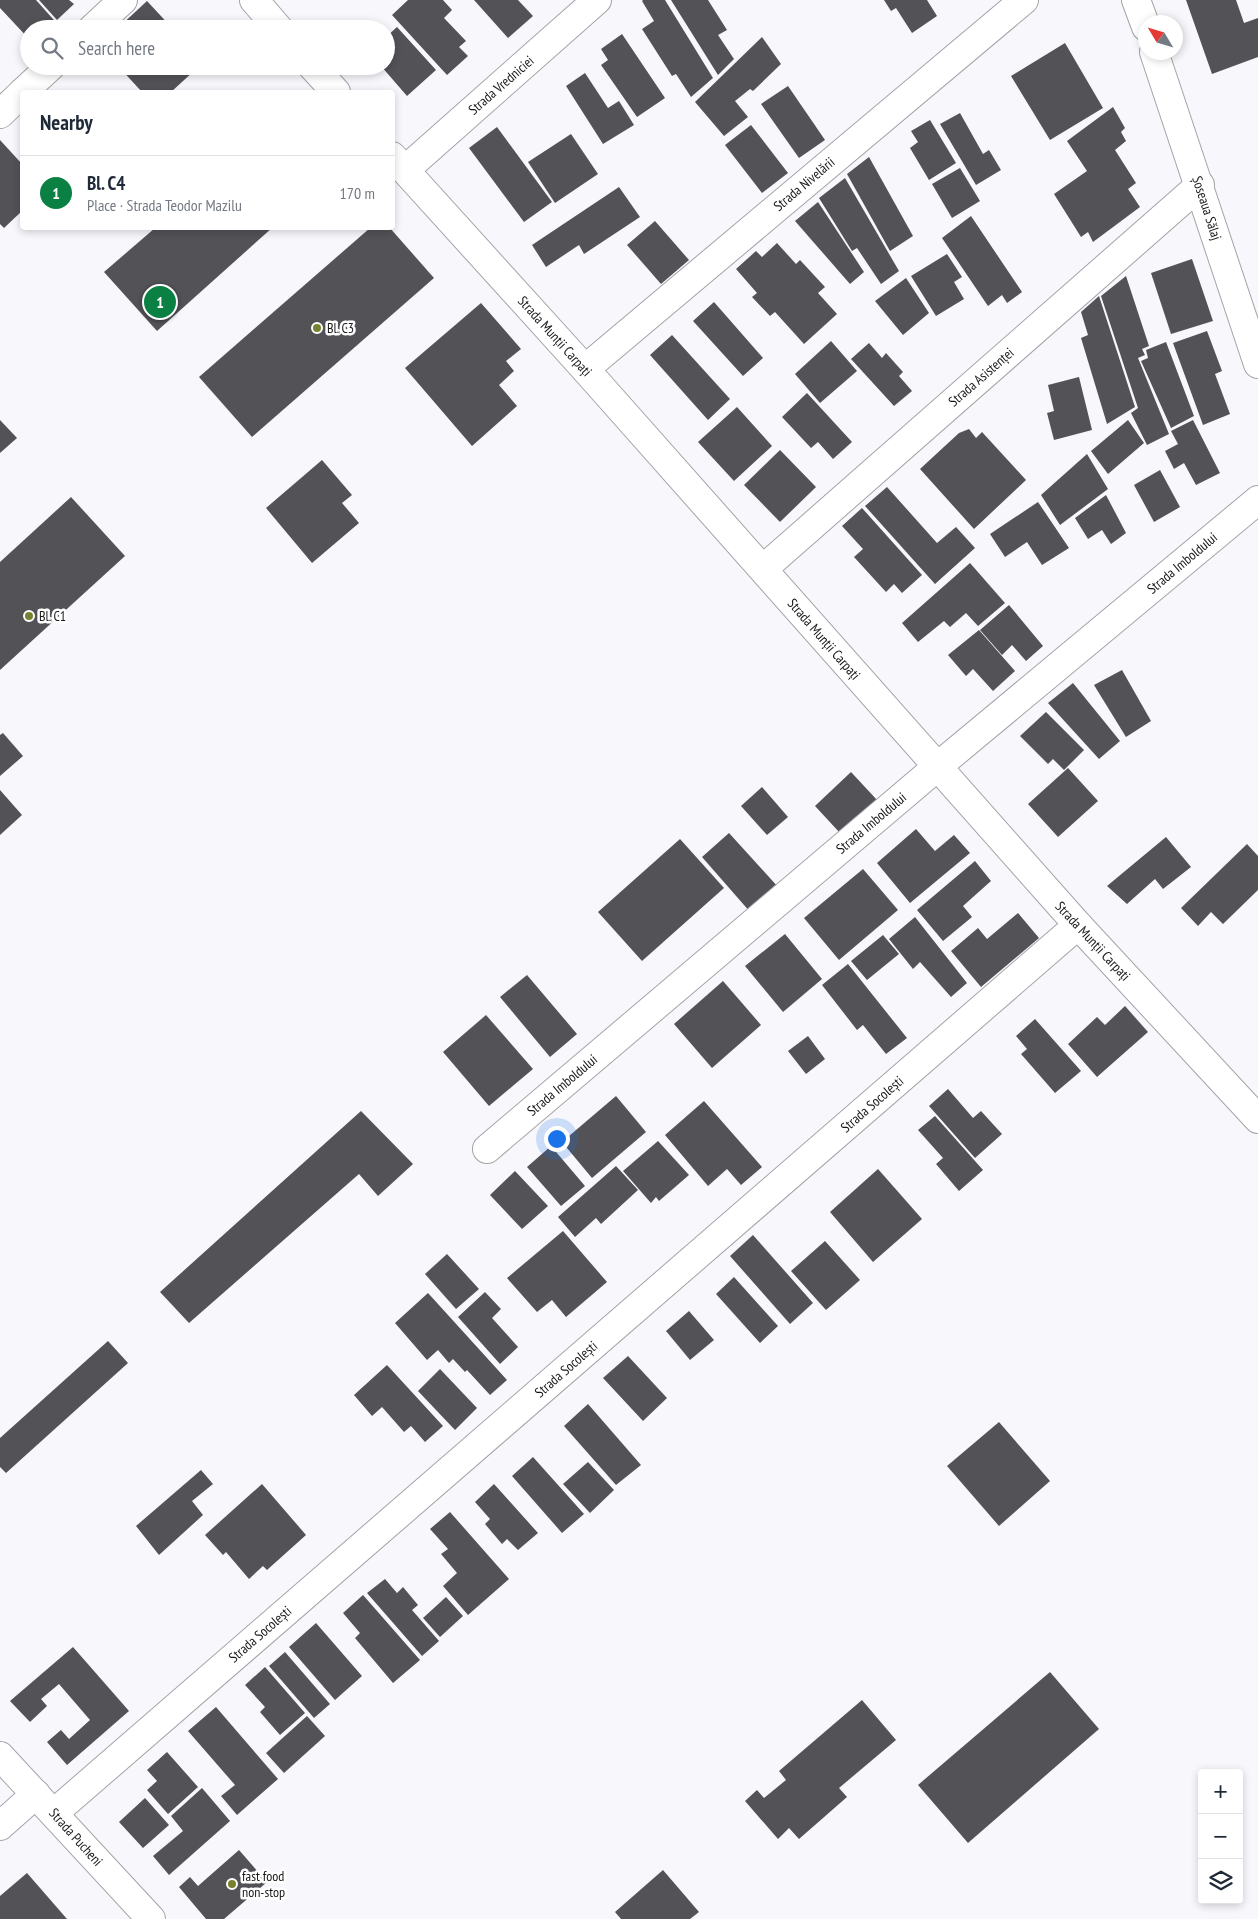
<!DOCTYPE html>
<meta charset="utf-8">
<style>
body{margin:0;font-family:"PT Sans Narrow",sans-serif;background:#f2f2f3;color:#1f2937}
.controls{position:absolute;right:15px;bottom:15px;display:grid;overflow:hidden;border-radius:5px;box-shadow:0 2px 8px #0003}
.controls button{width:45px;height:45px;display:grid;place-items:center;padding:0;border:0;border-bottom:1px solid #e0e1e3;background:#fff;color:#1f2937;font:25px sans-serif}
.compass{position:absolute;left:1138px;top:15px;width:45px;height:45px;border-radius:50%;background:#fff;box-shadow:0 2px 8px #0003;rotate:308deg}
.you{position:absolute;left:556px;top:1138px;width:18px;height:18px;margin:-12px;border:4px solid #fff;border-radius:50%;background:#1a73e8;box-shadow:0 0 0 8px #1a73e833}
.badge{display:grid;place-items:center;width:32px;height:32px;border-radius:50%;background:#0b8043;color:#fff;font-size:16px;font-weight:700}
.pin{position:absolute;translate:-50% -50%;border:2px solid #fff;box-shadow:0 1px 5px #0006}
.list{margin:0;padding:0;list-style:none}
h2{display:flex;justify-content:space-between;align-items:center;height:65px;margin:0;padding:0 20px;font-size:21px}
h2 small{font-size:16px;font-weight:400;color:#747a83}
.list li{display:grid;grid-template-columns:32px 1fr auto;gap:15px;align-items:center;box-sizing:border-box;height:75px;padding:0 20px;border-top:1px solid #e0e1e3}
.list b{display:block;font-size:19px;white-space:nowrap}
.list p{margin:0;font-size:16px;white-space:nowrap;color:#747a83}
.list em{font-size:16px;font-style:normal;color:#747a83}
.icon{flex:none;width:28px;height:28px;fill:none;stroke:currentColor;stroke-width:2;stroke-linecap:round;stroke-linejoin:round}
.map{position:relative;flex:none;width:1258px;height:1919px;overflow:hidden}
.search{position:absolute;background:#fff;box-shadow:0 2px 8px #0003;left:20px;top:20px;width:375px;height:55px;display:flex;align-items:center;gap:12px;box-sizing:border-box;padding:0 18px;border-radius:28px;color:#747a83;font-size:19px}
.panel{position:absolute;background:#fff;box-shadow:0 2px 8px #0003;left:20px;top:90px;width:375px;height:140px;border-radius:5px}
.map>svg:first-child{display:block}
.building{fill:#535257}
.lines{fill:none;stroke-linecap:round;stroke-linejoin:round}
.minor-casing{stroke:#a4a3a8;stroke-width:30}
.tertiary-casing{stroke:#a4a3a8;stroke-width:30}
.minor{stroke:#fff;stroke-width:28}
.tertiary{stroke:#fff;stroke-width:28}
.poi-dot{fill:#78812e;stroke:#fff;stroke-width:2}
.labels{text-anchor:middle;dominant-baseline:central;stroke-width:5;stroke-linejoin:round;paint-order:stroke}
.street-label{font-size:14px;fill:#18181a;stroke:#fff}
.poi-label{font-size:14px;fill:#18181a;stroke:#fff;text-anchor:start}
</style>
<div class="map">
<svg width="1258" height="1919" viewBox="0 0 1258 1919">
<rect width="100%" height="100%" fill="#f8f7fc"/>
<g class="building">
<path d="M0 0H36L62 29H29V39L0 8Z"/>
<path d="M39 0H69L74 4 57 20Z"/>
<path d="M408 0H443L452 10 444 18 466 41 459 47 468 56 447 75 392 15Z"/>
<path d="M474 0H518L533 16 508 38Z"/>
<path d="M643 0H665L713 78 691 97 676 74 672 76 642 29 654 21 642 1Z"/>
<path d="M671 0H708L727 30 718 35 734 59 718 75Z"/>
<path d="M884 0H927L937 16 912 33 896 8 891 11Z"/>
<path d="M1186 0H1236L1244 23 1258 18V57L1212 74Z"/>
<path d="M147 1 173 29H117L119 27Z"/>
<path d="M397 27 436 70 407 96 381 66H386V37Z"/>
<path d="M622 34 665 98 637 117 601 65 608 60 601 49Z"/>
<path d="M762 37 781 64 753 91 750 89 735 101 748 117 724 136 695 102Z"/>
<path d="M1065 43 1103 108 1050 140 1011 76Z"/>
<path d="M118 66H189L194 71 171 92H142Z"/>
<path d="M585 73 608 108 619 101 634 125 603 144 566 86Z"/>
<path d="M788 86 825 140 799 158 761 104Z"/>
<path d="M1113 107 1125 128 1121 132 1126 141 1115 150 1136 183 1128 189 1140 207 1093 242 1088 232 1081 237 1054 194 1087 171 1067 141Z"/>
<path d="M960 113 983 154 989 150 1001 170 976 185 940 124Z"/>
<path d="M930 120 956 163 929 180 910 148 918 142 911 131Z"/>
<path d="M751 125 788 173 762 193 725 145Z"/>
<path d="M497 127 552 202 524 222 469 148Z"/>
<path d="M571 134 598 174 555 203 528 162Z"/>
<path d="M0 140 22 164V211L4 228 0 224Z"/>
<path d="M869 157 913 236 890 251 847 174Z"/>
<path d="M960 168 980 201 952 218 932 184Z"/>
<path d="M845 178 899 271 881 284 857 248 852 251 819 198Z"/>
<path d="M619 187 640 217 584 254 579 245 546 267 532 245Z"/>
<path d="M818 202 864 272 850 284 795 221Z"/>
<path d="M971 216 1022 292 1007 303 1002 295 988 306 942 238Z"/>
<path d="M655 221 689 260 661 284 627 245Z"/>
<path d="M155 228H272L157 331 104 272Z"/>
<path d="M370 228H390L434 278 252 437 199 377Z"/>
<path d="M777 243 796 264 800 260 825 287 818 293 837 314 804 344 775 312 770 316 752 297 757 293 736 269 756 251 762 257Z"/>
<path d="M947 254 962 277 954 282 964 299 936 316 911 276Z"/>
<path d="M1192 259 1213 321 1171 334 1151 273Z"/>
<path d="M1126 276 1149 346 1142 349 1145 355 1138 358 1169 434 1147 445 1131 413 1138 408 1101 296Z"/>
<path d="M906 278 929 313 903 335 875 301Z"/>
<path d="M1099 296 1135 407 1107 424 1081 338 1088 335 1081 312Z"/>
<path d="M714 302 763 358 743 376 693 321Z"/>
<path d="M481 303 521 349 506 361 514 371 499 385 517 406 472 446 405 368Z"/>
<path d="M1207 331 1222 371 1215 374 1230 414 1203 425 1173 343Z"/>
<path d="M672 335 730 399 708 420 650 355Z"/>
<path d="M831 341 857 371 820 403 795 374Z"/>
<path d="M1166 342 1194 416 1171 428 1141 361 1148 358 1146 350Z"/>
<path d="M869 343 882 358 886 353 903 372 899 376 912 391 894 406 851 359Z"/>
<path d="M1079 377 1092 430 1054 440 1047 413 1054 411 1048 385Z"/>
<path d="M807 393 852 442 833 459 818 442 811 448 782 417Z"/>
<path d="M737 407 772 446 734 481 698 442Z"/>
<path d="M0 420 17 438 0 453Z"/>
<path d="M1128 420 1144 443 1108 474 1091 451Z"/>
<path d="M1193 420 1220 473 1196 485 1184 463 1174 469 1165 451 1178 444 1171 431Z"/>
<path d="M969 429 976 438 982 432 1026 480 974 529 920 469 959 433Z"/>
<path d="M780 450 816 487 780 522 744 485Z"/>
<path d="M1087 454 1108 489 1060 525 1041 495Z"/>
<path d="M322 460 352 495 342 503 359 523 312 563 266 508Z"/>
<path d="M1160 470 1180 507 1154 522 1134 485Z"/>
<path d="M887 487 937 543 956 527 975 548 935 584 865 506Z"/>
<path d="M1106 495 1126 533 1111 544 1102 530 1088 539 1075 518Z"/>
<path d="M71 497 125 556 0 670V562Z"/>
<path d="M1038 502 1069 548 1042 565 1027 542 1005 557 990 534Z"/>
<path d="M862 508 922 575 902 593 894 584 886 592 854 557 863 549 842 526Z"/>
<path d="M970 563 1005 603 978 626 966 613 950 627 944 621 918 642 902 623Z"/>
<path d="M1009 605 1043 646 1026 661 1012 645 1002 655 980 630Z"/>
<path d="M979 630 1015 671 993 691 973 669 966 676 948 655Z"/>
<path d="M1122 670 1151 721 1126 737 1094 685Z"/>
<path d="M1073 683 1120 741 1099 759 1048 703Z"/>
<path d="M1046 712 1084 750 1064 770 1053 759 1048 764 1020 736Z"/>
<path d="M3 733 23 756 0 776V735Z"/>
<path d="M1068 768 1098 801 1058 837 1028 804Z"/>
<path d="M851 772 877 800 840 833 815 806Z"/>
<path d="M762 787 788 817 767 835 741 806Z"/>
<path d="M0 790 22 815 0 835Z"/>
<path d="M916 829 935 851 954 835 970 853 910 903 877 863Z"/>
<path d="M729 833 779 888 751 913 702 857Z"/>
<path d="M1166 837 1191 867 1163 889 1155 879 1127 904 1107 886Z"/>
<path d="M680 839 724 888 642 961 598 912Z"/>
<path d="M1247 844 1258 856V890L1223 924 1211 912 1198 926 1181 908Z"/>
<path d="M975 861 991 881 963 906 972 917 943 941 917 910Z"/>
<path d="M863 869 898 910 839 960 804 918Z"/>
<path d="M1018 913 1039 938 981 987 951 951 978 928 987 939Z"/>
<path d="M915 917 967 983 951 997 920 962 913 969 889 939Z"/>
<path d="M785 934 822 979 783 1012 745 966Z"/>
<path d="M883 935 899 954 867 980 851 961Z"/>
<path d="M848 964 907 1038 886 1054 863 1025 857 1030 822 985Z"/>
<path d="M527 975 577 1034 550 1057 500 997Z"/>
<path d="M723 981 761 1025 712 1068 674 1024Z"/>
<path d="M1125 1006 1148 1032 1097 1077 1068 1044 1097 1017 1105 1025Z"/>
<path d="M486 1015 533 1069 489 1106 443 1052Z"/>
<path d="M1035 1019 1081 1071 1055 1093 1021 1054 1027 1049 1016 1036Z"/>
<path d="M808 1036 825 1059 806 1074 788 1051Z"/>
<path d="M948 1089 973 1118 981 1111 1002 1134 975 1158 929 1106Z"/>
<path d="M616 1096 646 1132 592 1178 562 1142Z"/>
<path d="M704 1101 762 1167 741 1185 727 1169 708 1186 665 1135Z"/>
<path d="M361 1111 413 1164 378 1196 359 1174 189 1323 160 1292Z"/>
<path d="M935 1116 983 1170 959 1191 936 1164 943 1158 918 1130Z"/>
<path d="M658 1141 689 1175 659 1201 656 1197 651 1203 623 1171Z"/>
<path d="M551 1146 585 1186 561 1206 527 1167Z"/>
<path d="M616 1166 638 1190 601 1224 596 1218 575 1237 558 1217Z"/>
<path d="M878 1169 922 1219 873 1262 830 1212Z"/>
<path d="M515 1171 548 1206 522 1229 490 1195Z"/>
<path d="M563 1231 607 1282 566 1317 552 1300 537 1312 507 1278Z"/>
<path d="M753 1235 813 1303 790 1324 730 1256Z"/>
<path d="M825 1241 860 1280 826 1310 791 1271Z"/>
<path d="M447 1254 479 1289 456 1309 425 1274Z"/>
<path d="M734 1277 778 1326 760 1343 716 1294Z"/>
<path d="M485 1292 501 1309 492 1318 518 1347 500 1364 458 1317Z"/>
<path d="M428 1293 507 1380 490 1395 467 1370 465 1372 453 1359 449 1363 438 1350 427 1360 395 1323Z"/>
<path d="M689 1311 714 1340 690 1360 666 1331Z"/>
<path d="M108 1341 128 1363 6 1473 0 1467V1438Z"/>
<path d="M628 1356 667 1398 643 1421 603 1378Z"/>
<path d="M387 1365 443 1426 425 1442 411 1426 404 1432 382 1407 372 1416 354 1395Z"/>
<path d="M440 1369 477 1408 455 1430 418 1391Z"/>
<path d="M588 1404 641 1465 616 1485 564 1426Z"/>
<path d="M999 1422 1050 1481 999 1526 947 1466Z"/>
<path d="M533 1457 584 1514 562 1533 512 1476Z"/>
<path d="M588 1462 614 1490 590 1513 563 1484Z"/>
<path d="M201 1470 213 1484 192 1501 203 1515 159 1555 136 1526Z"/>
<path d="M262 1484 306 1535 267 1570 263 1566 249 1579 226 1552 223 1555 205 1535Z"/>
<path d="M494 1484 538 1533 518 1550 507 1539 502 1544 485 1524 490 1519 475 1502Z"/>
<path d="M450 1512 509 1579 468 1615 443 1586 457 1573 441 1554 448 1549 430 1529Z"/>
<path d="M385 1579 397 1593 403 1587 418 1605 412 1610 439 1641 422 1656 367 1593Z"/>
<path d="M363 1595 420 1660 393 1683 355 1638 360 1633 343 1613Z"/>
<path d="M446 1597 463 1616 440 1637 423 1618Z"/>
<path d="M316 1623 362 1676 335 1700 289 1647Z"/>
<path d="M73 1647 129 1711 67 1765 47 1742 61 1730 69 1739 90 1720 59 1684 41 1699 47 1706 30 1722 10 1701Z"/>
<path d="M285 1652 330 1704 314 1718 269 1666Z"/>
<path d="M265 1667 305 1713 280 1735 260 1712 265 1707 245 1685Z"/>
<path d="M1050 1672 1099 1729 968 1843 918 1785Z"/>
<path d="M862 1700 896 1740 839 1788 847 1797 799 1839 789 1828 778 1839 745 1801 757 1790 764 1798 786 1780 779 1771Z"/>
<path d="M216 1707 278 1779 237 1815 221 1796 235 1785 188 1731Z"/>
<path d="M307 1716 325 1736 284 1773 266 1753Z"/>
<path d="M167 1752 198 1787 168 1814 147 1790 157 1781 147 1770Z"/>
<path d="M202 1788 230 1821 169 1875 153 1856 183 1831 171 1816Z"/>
<path d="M145 1798 169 1825 143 1848 119 1822Z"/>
<path d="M239 1850 267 1882 224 1919H206L179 1887 190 1877 198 1886Z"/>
<path d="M663 1870 699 1912 690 1919H621L615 1912Z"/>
<path d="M27 1873 67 1919H0V1896Z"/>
</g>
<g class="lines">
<g class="minor-casing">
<g id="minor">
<path d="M254 0 279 29"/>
<path d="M92 29 123 0"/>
<path d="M312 66 336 92"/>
<path d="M23 92 51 66"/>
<path d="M0 114 22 93"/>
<path d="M392 156 585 369 1078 925 1258 1119"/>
<path d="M405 170 597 0"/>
<path d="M585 369 1024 0"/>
<path d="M763 569 1200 185"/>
<path d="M487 1149 937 767 1258 500"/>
<path d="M54 1813 1078 925"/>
<path d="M0 1826 36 1794"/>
</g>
</g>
<g class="tertiary-casing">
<g id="tertiary">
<path d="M1136 0 1146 27"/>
<path d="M1154 52 1258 364"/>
<path d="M0 1756 151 1919"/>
</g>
</g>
<use href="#minor" class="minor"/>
<use href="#tertiary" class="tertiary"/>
</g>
<g class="poi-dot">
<circle cx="317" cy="328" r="5"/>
<circle cx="29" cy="616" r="5"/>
<circle cx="232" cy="1884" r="5"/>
</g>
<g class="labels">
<g class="street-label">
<text transform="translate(501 85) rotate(-41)">Strada Vredniciei</text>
<text transform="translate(804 184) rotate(-40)">Strada Nivelării</text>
<text transform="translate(1207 208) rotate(72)">Șoseaua Sălaj</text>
<text transform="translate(555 336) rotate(48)">Strada Munții Carpați</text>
<text transform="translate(981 377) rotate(-41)">Strada Asistenței</text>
<text transform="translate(1182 563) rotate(-40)">Strada Imboldului</text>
<text transform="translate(824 639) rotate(49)">Strada Munții Carpați</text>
<text transform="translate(871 823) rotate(-40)">Strada Imboldului</text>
<text transform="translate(1093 941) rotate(47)">Strada Munții Carpați</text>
<text transform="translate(562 1085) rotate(-40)">Strada Imboldului</text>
<text transform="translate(872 1104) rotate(-41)">Strada Socolești</text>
<text transform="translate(566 1369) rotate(-41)">Strada Socolești</text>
<text transform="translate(260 1634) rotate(-41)">Strada Socolești</text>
<text transform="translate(76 1837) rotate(48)">Strada Pucheni</text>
</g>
<g class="poi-label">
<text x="327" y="328">Bl. C3</text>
<text x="39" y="616">Bl. C1</text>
<text x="242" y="1876">fast food<tspan x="242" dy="16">non-stop</tspan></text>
</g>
</g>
</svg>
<div class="controls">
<button>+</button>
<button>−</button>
<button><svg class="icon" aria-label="layers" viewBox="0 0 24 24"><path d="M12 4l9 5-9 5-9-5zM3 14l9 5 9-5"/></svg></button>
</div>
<svg class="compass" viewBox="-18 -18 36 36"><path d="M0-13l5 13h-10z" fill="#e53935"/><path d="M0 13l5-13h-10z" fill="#747a83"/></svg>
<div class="you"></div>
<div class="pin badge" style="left:160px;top:302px">1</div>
<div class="search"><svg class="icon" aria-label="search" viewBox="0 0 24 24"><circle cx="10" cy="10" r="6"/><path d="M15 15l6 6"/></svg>Search here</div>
<section class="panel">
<h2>Nearby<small></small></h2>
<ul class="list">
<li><span class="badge">1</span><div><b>Bl. C4</b><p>Place · Strada Teodor Mazilu</p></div><em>170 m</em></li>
</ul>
</section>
</div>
